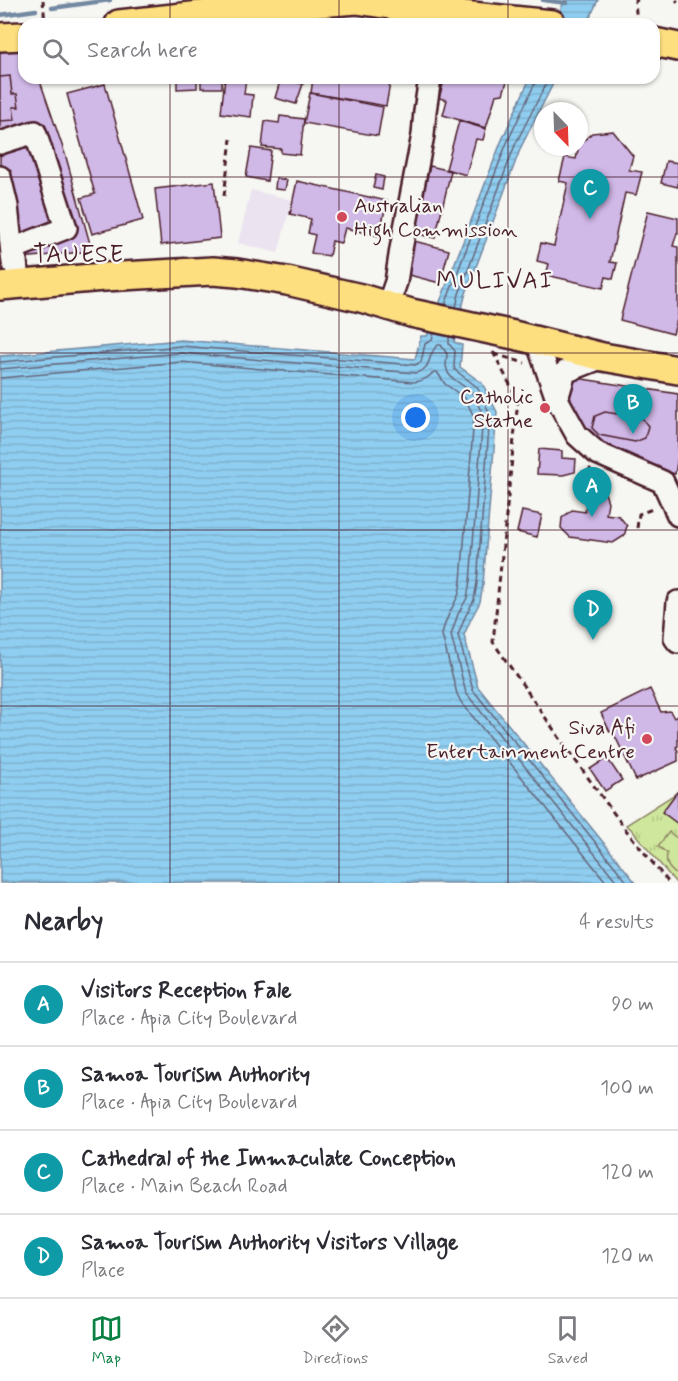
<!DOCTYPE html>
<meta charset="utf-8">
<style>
body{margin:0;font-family:Mynerve,sans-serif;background:#f2f2f3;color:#2b2b33}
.compass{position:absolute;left:534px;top:102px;width:54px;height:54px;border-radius:50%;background:#fff;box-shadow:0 2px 4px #0004;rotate:157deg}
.you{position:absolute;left:416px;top:418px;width:21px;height:21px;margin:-15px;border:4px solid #fff;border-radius:50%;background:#1a73e8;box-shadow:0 0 0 9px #1a73e833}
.badge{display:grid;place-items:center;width:39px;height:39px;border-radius:50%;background:#0b8043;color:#fff;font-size:20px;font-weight:700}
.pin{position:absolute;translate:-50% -50px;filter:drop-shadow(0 2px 3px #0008)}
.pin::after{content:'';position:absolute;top:32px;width:21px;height:18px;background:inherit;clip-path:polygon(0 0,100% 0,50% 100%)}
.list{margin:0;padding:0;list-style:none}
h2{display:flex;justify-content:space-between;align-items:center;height:78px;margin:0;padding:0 24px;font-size:26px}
h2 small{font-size:20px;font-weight:400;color:#7c7c81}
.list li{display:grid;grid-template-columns:39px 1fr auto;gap:18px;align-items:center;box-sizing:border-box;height:84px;padding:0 24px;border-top:2px solid #e1e1e2}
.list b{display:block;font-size:22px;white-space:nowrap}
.list p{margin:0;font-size:20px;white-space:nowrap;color:#7c7c81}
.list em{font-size:20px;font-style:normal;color:#7c7c81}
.icon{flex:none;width:33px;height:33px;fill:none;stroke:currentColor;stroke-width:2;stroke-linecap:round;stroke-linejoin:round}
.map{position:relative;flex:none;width:678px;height:883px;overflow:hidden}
.search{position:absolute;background:#fff;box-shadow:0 2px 4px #0004;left:18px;right:18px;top:18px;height:66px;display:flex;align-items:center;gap:15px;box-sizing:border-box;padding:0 21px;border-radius:18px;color:#7c7c81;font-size:22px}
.sheet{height:414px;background:#fff}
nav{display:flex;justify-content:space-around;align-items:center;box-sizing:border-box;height:84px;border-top:2px solid #e1e1e2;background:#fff;font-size:16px;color:#7c7c81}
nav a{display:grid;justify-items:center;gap:3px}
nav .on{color:#0b8043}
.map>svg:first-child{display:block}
.built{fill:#ebe3ef}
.park{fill:url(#park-tufts);stroke:#8c8364;stroke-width:1.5}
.garden{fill:#cfe79c;stroke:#8c8364;stroke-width:1.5}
.water{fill:url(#water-rules);stroke:#7388a1;stroke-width:1.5}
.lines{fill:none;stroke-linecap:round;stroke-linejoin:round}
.shore{stroke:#66657a;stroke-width:1.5}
.stream{stroke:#7388a1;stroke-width:4.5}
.building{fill:#d0b8e7;stroke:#4a1f2b;stroke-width:1.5}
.minor-casing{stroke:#4a1f2b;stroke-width:26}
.major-casing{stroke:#4a1f2b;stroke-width:32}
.path{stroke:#4a1f2b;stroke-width:3;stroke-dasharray:6 4.5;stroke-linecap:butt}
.minor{stroke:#f6f6f2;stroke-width:21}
.major{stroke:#fddf80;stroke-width:27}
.grid{fill:none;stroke:#4a1f2b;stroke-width:1.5;stroke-opacity:0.55}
.poi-dot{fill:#d1495b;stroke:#f6f6f2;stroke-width:2}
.labels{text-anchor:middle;stroke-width:4.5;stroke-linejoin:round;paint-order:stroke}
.poi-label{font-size:21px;fill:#4a1f2b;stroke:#f6f6f2;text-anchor:end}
.quarter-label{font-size:24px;letter-spacing:1.5px;fill:#4a1f2b;stroke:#f6f6f2}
</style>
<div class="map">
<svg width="678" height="883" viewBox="0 0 678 883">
<defs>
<pattern id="park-tufts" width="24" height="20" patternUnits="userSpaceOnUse" patternTransform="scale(1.5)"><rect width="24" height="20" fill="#cfe79c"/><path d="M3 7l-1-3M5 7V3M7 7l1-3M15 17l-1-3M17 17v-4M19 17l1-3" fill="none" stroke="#b3c687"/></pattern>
<pattern id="water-rules" width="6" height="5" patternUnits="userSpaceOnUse" patternTransform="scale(1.5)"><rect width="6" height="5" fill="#8fcef0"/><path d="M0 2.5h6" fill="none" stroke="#7db0ce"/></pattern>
</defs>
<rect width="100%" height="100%" fill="#f6f6f2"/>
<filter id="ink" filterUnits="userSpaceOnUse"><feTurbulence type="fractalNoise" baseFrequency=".0167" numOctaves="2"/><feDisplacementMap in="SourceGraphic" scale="12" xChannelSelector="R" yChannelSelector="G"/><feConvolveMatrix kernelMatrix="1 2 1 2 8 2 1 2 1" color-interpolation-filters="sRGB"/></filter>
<g filter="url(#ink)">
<polygon class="built" points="251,190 292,200 278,253 238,243"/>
<polygon class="park" points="678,792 678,883 676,883 631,829 626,825"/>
<path class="garden" d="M669,832L678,839V876C669,869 665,865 667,853L658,846Z"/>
<g class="water">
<polygon points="565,0 598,0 587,24 554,24"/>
<polygon points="530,78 556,78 521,147 465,296 454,342 462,345 460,367 482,383 497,412 483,584 480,602 471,619 464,635 478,687 636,883 0,883 0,356 181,340 415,359 421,336 427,336 501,142"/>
</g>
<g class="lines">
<g class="shore">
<polyline points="445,305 506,145 535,83 535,78"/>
<polyline points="456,307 459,294 515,145 549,78"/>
<polyline points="449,337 449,344 455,351 454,366 455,370 477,387 490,414 477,583 474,600 465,617 458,635 473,690 628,883"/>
<polyline points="0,362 181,346 415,365 421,362 425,344 432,340 434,333"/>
<path d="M0,369L181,353L415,373C434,369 426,354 438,345H441L447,354L446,366L448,373L452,378L472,392L483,415L470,582L467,598L458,614L451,635L466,693L618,883"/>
<path d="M0,378L181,362L413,382C422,382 428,378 434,372H437L445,384L465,398L474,417L461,581C460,586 460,592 458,596C452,609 444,620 442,635L457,694L461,702L607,883"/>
</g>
<g class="stream">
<polyline points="543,0 567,3"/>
<polyline points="52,8 110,0"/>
<polyline points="0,15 36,10"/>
</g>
</g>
<g class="building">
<polygon points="24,48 24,78 39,78 66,157 92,251 21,258 5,266 0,266 0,50"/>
<polygon points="10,76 12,94 17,94 19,107 13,107 15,120 0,121 0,77"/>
<polygon points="177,78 197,78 197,88 177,89"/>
<rect x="201" y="78" width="21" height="10"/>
<polygon points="225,78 246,78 244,94 253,95 251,117 221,113"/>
<polygon points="281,78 303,84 296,104 275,98"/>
<polygon points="313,78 391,78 386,106 311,93"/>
<polygon points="445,78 508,78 503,94 496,95 486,128 443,115 447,100 439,98"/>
<polygon points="105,84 143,220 92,234 81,198 95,194 67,94"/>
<polygon points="310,93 383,107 378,136 304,123"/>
<polygon points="280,116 304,119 300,155 281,153 281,149 262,147 265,121 279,123"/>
<polygon points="459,121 486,129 483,140 476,139 466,175 446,169"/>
<polygon points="613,131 633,156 629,170 642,172 636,195 625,193 610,262 617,263 613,279 606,277 603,288 546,275 549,264 537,261 541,243 554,246 568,183 559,181 565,157 576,159 579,145 592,133"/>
<polygon points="251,148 271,151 267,181 246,177"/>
<polygon points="666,161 678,163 678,187 661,183"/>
<polygon points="430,166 451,171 435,238 413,233"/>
<polygon points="376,175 384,177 382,190 373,188"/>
<polygon points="276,178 287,180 285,190 275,189"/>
<polygon points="297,181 387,201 379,236 345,228 341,243 332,241 329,256 311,253 315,235 308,233 311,219 290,214"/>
<polygon points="214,182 220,238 161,245 155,189"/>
<polygon points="648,211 678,218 678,233 677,233 673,246 678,247 678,316 673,334 620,320"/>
<polygon points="414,241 449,250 440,283 405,274"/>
<polygon points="576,378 678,394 678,456 675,474 644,465 604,448 573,420 566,399"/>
<polygon points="622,393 635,396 630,415 642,418 648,426 645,438 635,442 599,435 592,428 595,416 605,412 617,414"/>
<polygon points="539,449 562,451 562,458 576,459 575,472 563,475 537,474"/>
<polygon points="595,490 605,493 608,502 606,514 619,516 627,526 624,536 613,543 570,537 561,528 562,518 572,510 585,512 587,496"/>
<polygon points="522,511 542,515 537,537 517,532"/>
<polygon points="650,689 661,712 670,711 674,718 678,716 678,746 676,747 678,751 678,761 636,780 613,732 610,732 601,713"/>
<polygon points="607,758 622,780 605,791 590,769"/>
<polygon points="677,792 678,793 678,824 662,812"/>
</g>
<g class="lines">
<g class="minor-casing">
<g id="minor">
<polyline points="0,143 35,132 66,228 15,248 18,284"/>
<polyline points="0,177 7,206 13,263"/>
<polyline points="388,305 396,282 401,249 423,135 425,111 430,78"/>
<polyline points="537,341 557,399 577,435 597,453 663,482 678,515"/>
<polyline points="557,399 565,372 603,357"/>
<polyline points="678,602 675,638 678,642"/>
</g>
</g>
<g class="major-casing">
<g id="major">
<polyline points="119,24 292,5 357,0 443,13 552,24"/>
<polyline points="0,37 24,36"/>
<polyline points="654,42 678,47"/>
<polyline points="0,286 104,277 213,271 237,273 287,281 361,298 411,313 514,335 603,357 678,370"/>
</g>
</g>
<g class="path">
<polyline points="43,0 45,24"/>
<polyline points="676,0 678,2"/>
<polyline points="637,24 635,1 638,0"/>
<polyline points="224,196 231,139"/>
<polyline points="493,352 518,400 493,642 570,753 626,830 669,883"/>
<polyline points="494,354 525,363"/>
<polyline points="581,480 591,468"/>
<polyline points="637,528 639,514 655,508"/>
</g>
<use href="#minor" class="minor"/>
<use href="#major" class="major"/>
</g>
</g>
<path class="grid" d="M170,0V24M339,0V24M508,0V24M170,78V883M339,78V883M508,78V883M0,177H678M0,353H678M0,530H678M0,706H678"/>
<g class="poi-dot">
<circle cx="342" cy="217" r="6"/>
<circle cx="545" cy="408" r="6"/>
<circle cx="647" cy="739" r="6"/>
</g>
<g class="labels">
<g class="poi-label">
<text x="354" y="212" text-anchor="start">Australian<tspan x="354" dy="24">High Commission</tspan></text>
<text x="533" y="403">Catholic<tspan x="533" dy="24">Statue</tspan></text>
<text x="635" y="734">Siva Afi<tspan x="635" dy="24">Entertainment Centre</tspan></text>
</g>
<g class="quarter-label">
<text x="79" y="262">TAUESE</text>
<text x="495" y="288">MULIVAI</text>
</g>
</g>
</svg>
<svg class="compass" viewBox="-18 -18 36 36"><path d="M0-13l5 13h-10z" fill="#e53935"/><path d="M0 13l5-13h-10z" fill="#7c7c81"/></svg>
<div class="you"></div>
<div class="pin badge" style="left:592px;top:517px;background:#0f9aa8">A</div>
<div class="pin badge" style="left:633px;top:434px;background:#0f9aa8">B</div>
<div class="pin badge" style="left:590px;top:219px;background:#0f9aa8">C</div>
<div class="pin badge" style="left:593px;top:640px;background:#0f9aa8">D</div>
<div class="search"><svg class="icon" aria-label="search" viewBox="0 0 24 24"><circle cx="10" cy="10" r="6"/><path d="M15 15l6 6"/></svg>Search here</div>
</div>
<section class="sheet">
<h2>Nearby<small>4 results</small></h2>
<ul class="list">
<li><span class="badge" style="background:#0f9aa8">A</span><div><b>Visitors Reception Fale</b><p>Place · Apia City Boulevard</p></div><em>90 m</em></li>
<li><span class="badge" style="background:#0f9aa8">B</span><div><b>Samoa Tourism Authority</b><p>Place · Apia City Boulevard</p></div><em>100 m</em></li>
<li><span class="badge" style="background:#0f9aa8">C</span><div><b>Cathedral of the Immaculate Conception</b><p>Place · Main Beach Road</p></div><em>120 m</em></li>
<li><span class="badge" style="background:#0f9aa8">D</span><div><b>Samoa Tourism Authority Visitors Village</b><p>Place</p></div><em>120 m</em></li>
</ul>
</section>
<nav>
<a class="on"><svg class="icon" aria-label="map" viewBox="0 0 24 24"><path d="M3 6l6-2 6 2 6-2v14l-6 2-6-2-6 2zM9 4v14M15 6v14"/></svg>Map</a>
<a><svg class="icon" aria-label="directions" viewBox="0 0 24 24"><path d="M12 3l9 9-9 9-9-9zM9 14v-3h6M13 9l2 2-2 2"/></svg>Directions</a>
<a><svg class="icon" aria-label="saved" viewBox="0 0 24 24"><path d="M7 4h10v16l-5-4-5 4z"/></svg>Saved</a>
</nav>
